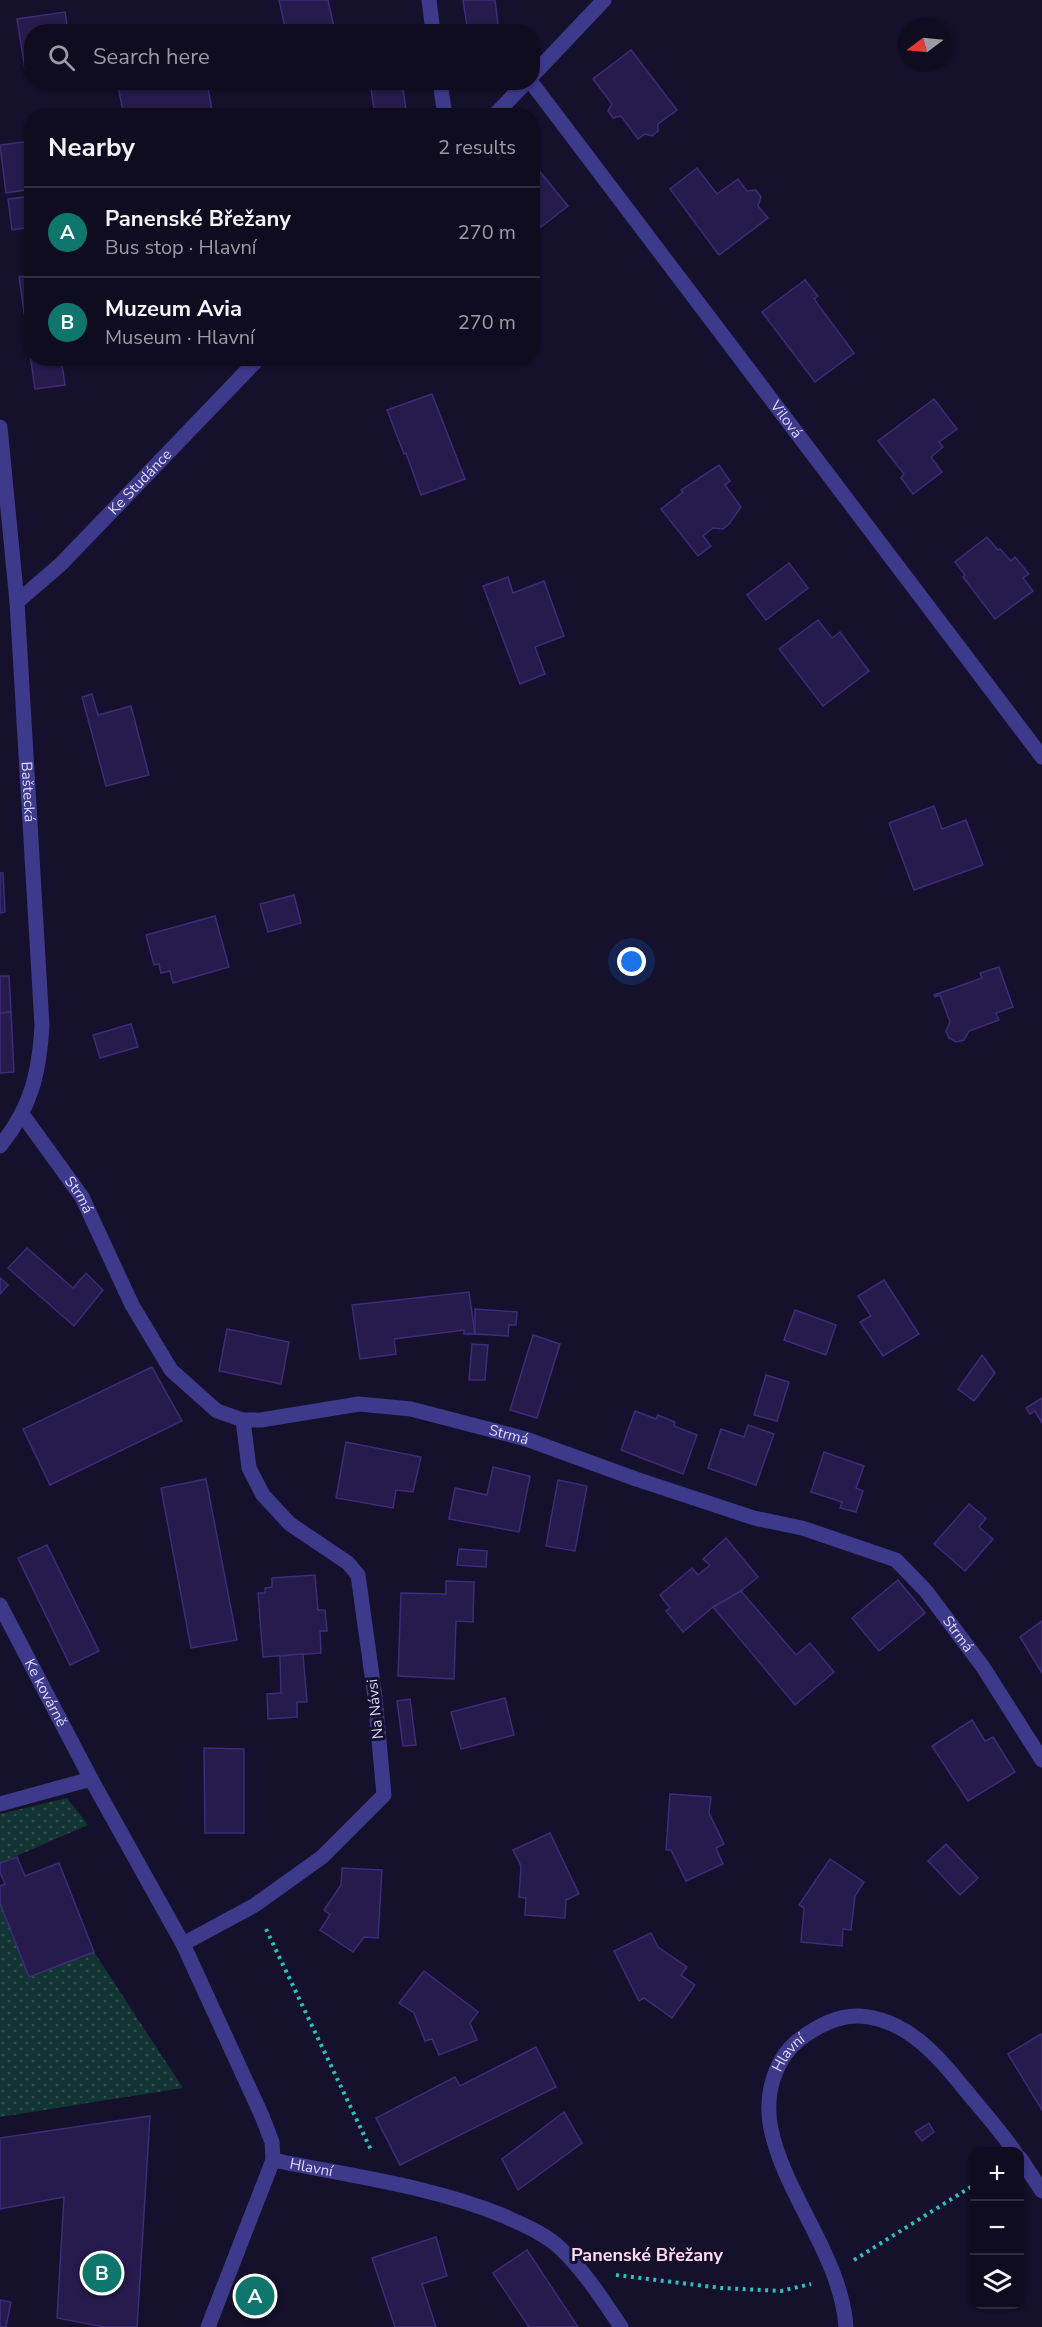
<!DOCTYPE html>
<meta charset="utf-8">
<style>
body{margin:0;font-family:"Nunito Sans",sans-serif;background:#1e1a2d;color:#f1f3f6}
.controls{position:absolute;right:18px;bottom:18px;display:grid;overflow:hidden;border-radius:12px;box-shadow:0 2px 4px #0004}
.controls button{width:54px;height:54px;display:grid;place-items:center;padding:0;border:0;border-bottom:2px solid #302c3e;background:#100c20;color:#f1f3f6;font:30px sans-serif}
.compass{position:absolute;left:898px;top:18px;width:54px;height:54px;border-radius:50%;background:#100c20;box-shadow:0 2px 4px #0004;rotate:254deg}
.you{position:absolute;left:632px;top:962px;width:21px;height:21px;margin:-15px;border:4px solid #fff;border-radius:50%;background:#1a73e8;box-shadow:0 0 0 9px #1a73e833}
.badge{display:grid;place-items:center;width:39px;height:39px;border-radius:50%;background:#0f766e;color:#fff;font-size:20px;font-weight:700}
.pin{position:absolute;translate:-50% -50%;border:3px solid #fff;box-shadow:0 2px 6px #0006}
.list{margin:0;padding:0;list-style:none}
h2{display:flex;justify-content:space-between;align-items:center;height:78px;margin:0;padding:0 24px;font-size:26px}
h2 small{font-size:20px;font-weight:400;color:#9c9ba5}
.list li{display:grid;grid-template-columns:39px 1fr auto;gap:18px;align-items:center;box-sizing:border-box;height:90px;padding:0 24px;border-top:2px solid #302c3e}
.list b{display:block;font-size:22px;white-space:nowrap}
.list p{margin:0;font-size:20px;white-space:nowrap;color:#9c9ba5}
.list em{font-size:20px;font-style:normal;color:#9c9ba5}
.icon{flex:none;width:33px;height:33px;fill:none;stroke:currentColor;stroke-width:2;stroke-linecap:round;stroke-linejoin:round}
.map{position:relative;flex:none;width:1042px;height:2327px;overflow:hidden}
.search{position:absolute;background:#100c20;box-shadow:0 2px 4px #0004;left:24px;top:24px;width:516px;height:66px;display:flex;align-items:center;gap:15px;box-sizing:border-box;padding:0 21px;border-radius:24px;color:#9c9ba5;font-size:22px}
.panel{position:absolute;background:#100c20;box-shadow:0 2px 4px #0004;left:24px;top:108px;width:516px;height:258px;border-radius:24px}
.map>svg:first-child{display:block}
.grass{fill:url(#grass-dots)}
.building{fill:#261b4c;stroke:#3c2c79;stroke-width:1.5}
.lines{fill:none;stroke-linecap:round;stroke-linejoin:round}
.path{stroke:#2bc1ba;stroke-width:4;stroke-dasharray:3 4.5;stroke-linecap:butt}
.minor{stroke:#3d398b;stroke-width:15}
.tertiary{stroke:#3d398b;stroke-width:15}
.labels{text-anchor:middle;stroke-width:6;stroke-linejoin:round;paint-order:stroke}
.street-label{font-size:15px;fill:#ded9ff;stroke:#15102b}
.quarter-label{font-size:18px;font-weight:bold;fill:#ffdbf1;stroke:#15102b}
</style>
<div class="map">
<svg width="1042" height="2327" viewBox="0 0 1042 2327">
<defs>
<pattern id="grass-dots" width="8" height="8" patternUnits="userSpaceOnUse" patternTransform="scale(1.5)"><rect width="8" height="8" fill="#123534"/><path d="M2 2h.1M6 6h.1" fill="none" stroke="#345252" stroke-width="1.8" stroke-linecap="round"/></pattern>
</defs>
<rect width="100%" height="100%" fill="#15102b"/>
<g class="grass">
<polygon points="67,1798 88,1825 0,1863 0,1814"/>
<polygon points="0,1903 94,1952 183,2088 0,2117"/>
</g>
<g class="building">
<polygon points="279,0 328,0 335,32 286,32"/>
<polygon points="463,0 495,0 499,32 468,32"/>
<polygon points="65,12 67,25 75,27 75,32 32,32 32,68 25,69 17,19"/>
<polygon points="631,50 677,110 658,124 658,131 652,136 645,134 638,139 621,116 613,118 608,111 612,104 593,79"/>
<polygon points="117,82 207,82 213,116 124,116"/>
<polygon points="370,82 402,82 406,110 375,115"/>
<polygon points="31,141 32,189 6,193 0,145"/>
<polygon points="532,162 568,206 541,227 537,221 532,225"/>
<polygon points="697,168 717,194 738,179 747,191 756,190 761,197 758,206 768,218 719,255 670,189"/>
<polygon points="32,196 32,227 12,230 8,199"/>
<polygon points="32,275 32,311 24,312 19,277"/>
<polygon points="805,280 818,296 814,299 854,353 815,382 762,312"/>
<polygon points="32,311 32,358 61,358 65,385 35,389 24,312"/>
<polygon points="432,394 465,479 421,495 406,453 404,454 387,410"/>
<polygon points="934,399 957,429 939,442 943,447 931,457 942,472 913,494 901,478 904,474 878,441"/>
<polygon points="719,465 730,481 725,485 741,507 729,524 723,529 713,528 703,536 711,546 698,556 661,509 683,492 681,490"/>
<polygon points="987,537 998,550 1000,549 1011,561 1015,557 1029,574 1023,578 1033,591 995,619 963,577 965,575 955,562"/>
<polygon points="789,563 808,588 766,620 747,595"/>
<polygon points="508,577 513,593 544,581 564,636 535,647 545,674 520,684 483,586"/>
<polygon points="818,620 832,638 840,632 869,671 823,706 779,649"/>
<polygon points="92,694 98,715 131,706 149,775 106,786 82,697"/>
<polygon points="934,806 942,829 966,820 983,865 914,890 889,823"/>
<polygon points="0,873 3,873 5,912 0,913"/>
<polygon points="294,895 301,923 268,932 260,904"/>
<polygon points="215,916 229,967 173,983 170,971 161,973 159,964 154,965 146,935"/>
<polygon points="999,967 1013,1007 996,1013 999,1020 969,1031 964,1040 956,1042 949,1038 946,1031 950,1022 940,995 935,997 934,995 982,978 980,973"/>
<polygon points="0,976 9,976 11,1012 0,1013"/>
<polygon points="11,1012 14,1072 0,1073 0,1013"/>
<polygon points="131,1024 138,1047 100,1058 93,1035"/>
<polygon points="27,1248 73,1288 86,1273 103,1290 74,1326 8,1268"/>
<polygon points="0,1278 8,1285 0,1294"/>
<polygon points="884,1280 919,1334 883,1356 860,1322 871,1316 858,1296"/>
<polygon points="469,1292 475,1334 464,1334 464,1330 394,1339 396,1354 360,1359 352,1305"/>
<polygon points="475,1309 517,1312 516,1325 509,1325 508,1336 475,1334"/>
<polygon points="795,1310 836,1325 826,1355 784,1340"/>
<polygon points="227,1329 289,1342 281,1384 219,1371"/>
<polygon points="533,1335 560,1344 537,1418 510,1410"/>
<polygon points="472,1344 488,1345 485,1380 469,1380"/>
<polygon points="982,1355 995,1373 974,1401 958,1389"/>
<polygon points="152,1367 182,1421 50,1485 23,1429"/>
<polygon points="766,1375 789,1382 777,1421 754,1415"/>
<polygon points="1042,1398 1042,1423 1035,1411 1030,1414 1026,1408"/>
<polygon points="635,1411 656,1419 658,1415 675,1422 674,1426 697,1435 683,1474 621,1450"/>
<polygon points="748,1425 774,1434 756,1485 708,1468 721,1429 744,1437"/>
<polygon points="346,1442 421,1457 413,1492 396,1490 393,1508 336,1498"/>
<polygon points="824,1452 864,1466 856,1488 863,1491 856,1512 840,1508 842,1502 811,1492"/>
<polygon points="493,1467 530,1476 519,1532 449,1519 455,1488 487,1495"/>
<polygon points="206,1479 237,1640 191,1648 161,1488"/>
<polygon points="558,1480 587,1486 575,1551 546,1546"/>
<polygon points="969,1504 986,1518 979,1527 993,1539 965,1571 934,1544"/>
<polygon points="726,1538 758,1577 741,1591 713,1607 683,1632 666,1611 670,1608 660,1595 692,1568 698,1575 710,1565 703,1559"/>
<polygon points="47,1545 99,1651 70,1665 18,1558"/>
<polygon points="459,1549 487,1551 486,1567 457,1565"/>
<polygon points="315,1575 318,1610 325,1610 327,1631 320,1631 321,1653 263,1657 258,1593 265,1593 265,1588 272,1587 272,1578"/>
<polygon points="898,1580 925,1613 879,1651 852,1618"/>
<polygon points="446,1581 474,1582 473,1622 456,1621 454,1679 398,1676 401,1593 446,1594"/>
<polygon points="741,1591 796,1655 810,1643 834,1672 795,1705 713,1607"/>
<polygon points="1042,1621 1042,1673 1020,1637"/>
<polygon points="303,1654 307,1702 297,1702 297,1717 268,1719 267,1694 281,1693 280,1656"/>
<polygon points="505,1698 514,1735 461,1749 451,1712"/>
<polygon points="410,1699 416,1745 403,1746 397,1701"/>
<polygon points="972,1720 985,1741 993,1737 1015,1772 968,1801 932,1746"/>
<polygon points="204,1748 244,1749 244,1833 205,1833"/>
<polygon points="670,1794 711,1797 709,1813 724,1844 716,1848 723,1864 686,1881 671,1850 666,1850"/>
<polygon points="550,1833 579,1894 566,1900 565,1918 525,1915 526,1898 519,1897 521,1866 513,1850"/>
<polygon points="946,1844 978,1878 960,1895 928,1861"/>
<polygon points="17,1857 25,1876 59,1863 94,1952 29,1977 0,1903 0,1886 5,1884 0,1872 0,1863"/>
<polygon points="830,1859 864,1882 855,1896 851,1930 843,1929 842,1946 801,1942 804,1908 799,1905"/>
<polygon points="342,1868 382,1870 378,1938 364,1937 353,1952 320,1930 330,1915 324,1910 341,1885"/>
<polygon points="651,1933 658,1947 687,1967 681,1975 695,1985 672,2018 644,1998 639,2001 614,1951"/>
<polygon points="424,1971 478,2012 470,2023 477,2040 439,2055 432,2039 425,2041 414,2013 399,2003"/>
<polygon points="1041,2034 1042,2036 1042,2110 1008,2054"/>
<polygon points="536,2047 556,2087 400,2165 376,2118 455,2077 460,2086"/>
<polygon points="564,2112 582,2143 518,2190 502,2159"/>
<polygon points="150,2116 137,2327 104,2327 57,2318 64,2197 0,2209 0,2138"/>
<polygon points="929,2123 934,2132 922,2141 915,2132"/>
<polygon points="436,2237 447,2276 422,2284 436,2327 395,2327 372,2258"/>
<polygon points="527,2250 578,2327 529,2327 493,2273"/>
<polygon points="0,2300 11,2302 6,2327 0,2327"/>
</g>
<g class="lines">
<g class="path">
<polyline points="266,1929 372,2152"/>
<polyline points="854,2260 974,2185"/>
<polyline points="616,2275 721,2288 781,2291 811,2284"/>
</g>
<g class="minor">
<polyline points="429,0 433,32"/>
<polyline points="532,76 604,0"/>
<polyline points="440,82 445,116"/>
<path id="s1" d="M531,82L1042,757"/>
<polyline points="494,116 526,82"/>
<path id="s2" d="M17,602L61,564L259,358"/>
<path id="s3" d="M22,1114L82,1197L132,1305L171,1370L217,1411L243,1420H261L359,1404L411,1409L526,1439L636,1479L754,1518L802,1528L896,1560L926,1591L983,1667L1042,1760"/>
<polyline points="0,1804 91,1779"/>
<polyline points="183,1944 255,1905 322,1857 384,1795 375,1697 358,1575 348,1563 290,1524 263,1495 249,1468 243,1420"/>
</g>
<g class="tertiary">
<path id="s4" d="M0,427L17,602L42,1026C39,1074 31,1108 0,1146"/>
<path id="s5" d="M0,1605L91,1779L183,1944L262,2116L272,2142L273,2160L208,2327"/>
<polyline points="1020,2158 1042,2191"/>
<path id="s6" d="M273,2160C351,2176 431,2186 504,2216C523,2225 544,2233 559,2247C583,2269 603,2300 621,2327"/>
<path id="s7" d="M846,2327C841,2256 785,2196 771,2129C764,2096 774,2059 800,2039C816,2027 838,2015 859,2016C911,2019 942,2062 972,2098C987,2116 1002,2133 1015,2152"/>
</g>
</g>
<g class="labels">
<g class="street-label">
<text dy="5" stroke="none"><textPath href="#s1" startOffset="423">Vilová</textPath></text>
<text dy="5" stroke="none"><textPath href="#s2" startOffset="172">Ke Studánce</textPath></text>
<text dy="5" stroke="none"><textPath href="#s4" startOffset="366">Baštecká</textPath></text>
<text dy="5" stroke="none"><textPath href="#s3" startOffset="99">Strmá</textPath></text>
<text dy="5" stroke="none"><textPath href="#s3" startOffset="657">Strmá</textPath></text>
<text dy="5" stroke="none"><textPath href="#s3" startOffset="1161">Strmá</textPath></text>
<text dy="5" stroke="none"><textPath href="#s5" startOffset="99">Ke kovárně</textPath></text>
<text transform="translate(375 1709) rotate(-96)" y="5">Na Návsi</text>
<text dy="5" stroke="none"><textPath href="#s7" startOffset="294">Hlavní</textPath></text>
<text dy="5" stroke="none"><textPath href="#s6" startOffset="39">Hlavní</textPath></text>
</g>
<g class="quarter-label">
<text x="647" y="2261">Panenské Břežany</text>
</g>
</g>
</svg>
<div class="controls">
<button>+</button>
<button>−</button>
<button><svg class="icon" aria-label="layers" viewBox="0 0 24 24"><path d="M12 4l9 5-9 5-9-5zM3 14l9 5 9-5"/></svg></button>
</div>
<svg class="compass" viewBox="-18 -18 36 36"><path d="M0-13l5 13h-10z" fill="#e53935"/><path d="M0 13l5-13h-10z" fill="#9c9ba5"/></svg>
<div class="you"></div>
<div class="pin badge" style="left:255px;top:2296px">A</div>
<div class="pin badge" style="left:102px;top:2273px">B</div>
<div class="search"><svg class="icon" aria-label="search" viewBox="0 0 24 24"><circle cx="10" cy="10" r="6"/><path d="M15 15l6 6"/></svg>Search here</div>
<section class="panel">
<h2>Nearby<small>2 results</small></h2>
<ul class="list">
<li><span class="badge">A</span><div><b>Panenské Břežany</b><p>Bus stop · Hlavní</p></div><em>270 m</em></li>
<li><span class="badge">B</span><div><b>Muzeum Avia</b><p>Museum · Hlavní</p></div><em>270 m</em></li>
</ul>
</section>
</div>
